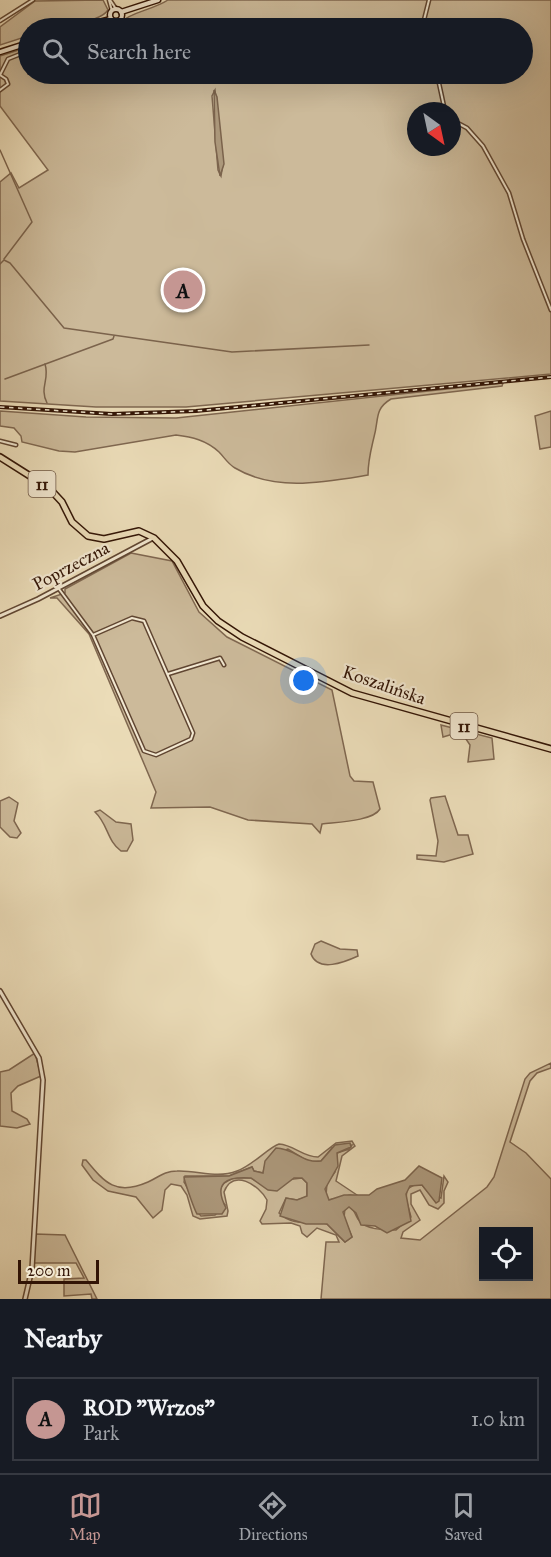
<!DOCTYPE html>
<meta charset="utf-8">
<style>
body{margin:0;font-family:"IM FELL Great Primer",serif;background:#242831;color:#f1f3f6}
.controls{position:absolute;right:18px;bottom:18px;display:grid;overflow:hidden;border-radius:0px;box-shadow:0 6px 24px #0002}
.controls button{width:54px;height:54px;display:grid;place-items:center;padding:0;border:0;border-bottom:2px solid #363941;background:#171b24;color:#f1f3f6;font:30px sans-serif}
.compass{position:absolute;left:407px;top:102px;width:54px;height:54px;border-radius:50%;background:#171b24;box-shadow:0 6px 24px #0002;rotate:147deg}
.scale{position:absolute;left:18px;bottom:15px;width:81px;box-sizing:border-box;padding-left:6px;border:3px solid #321405;border-top:0;font-size:16px;line-height:21px;white-space:nowrap;color:#321405;-webkit-text-stroke:4px #f2e8d1;paint-order:stroke}
.you{position:absolute;left:304px;top:681px;width:21px;height:21px;margin:-15px;border:4px solid #fff;border-radius:50%;background:#1a73e8;box-shadow:0 0 0 9px #1a73e833}
.badge{display:grid;place-items:center;width:39px;height:39px;border-radius:50%;background:#c59692;color:#111;font-size:20px;font-weight:700}
.pin{position:absolute;translate:-50% -50%;border:3px solid #fff;box-shadow:0 2px 6px #0006}
.list{margin:0;padding:0;list-style:none}
h2{display:flex;justify-content:space-between;align-items:center;height:78px;margin:0;padding:0 24px;font-size:26px}
h2 small{font-size:20px;font-weight:400;color:#9ea1a6}
.list li{display:grid;grid-template-columns:39px 1fr auto;gap:18px;align-items:center;box-sizing:border-box;height:84px;margin:0 12px 12px;padding:0 12px;border:2px solid #363941;border-radius:0px}
.list b{display:block;font-size:22px;white-space:nowrap}
.list p{margin:0;font-size:20px;white-space:nowrap;color:#9ea1a6}
.list em{font-size:20px;font-style:normal;color:#9ea1a6}
.icon{flex:none;width:33px;height:33px;fill:none;stroke:currentColor;stroke-width:2;stroke-linecap:round;stroke-linejoin:round}
.map{position:relative;flex:none;width:551px;height:1299px;overflow:hidden}
.search{position:absolute;background:#171b24;box-shadow:0 6px 24px #0002;left:18px;right:18px;top:18px;height:66px;display:flex;align-items:center;gap:15px;box-sizing:border-box;padding:0 21px;border-radius:33px;color:#9ea1a6;font-size:22px}
.sheet{height:174px;background:#171b24}
nav{display:flex;justify-content:space-around;align-items:center;box-sizing:border-box;height:84px;border-top:2px solid #363941;background:#171b24;font-size:16px;color:#9ea1a6}
nav a{display:grid;justify-items:center;gap:3px}
nav .on{color:#c59692}
.map>svg:first-child{display:block}
.green{fill:#ccba9a;stroke:#7f6750;stroke-width:1.5;fill-rule:evenodd}
.water{fill:#ac987b;stroke:#7b634c;stroke-width:1.5}
.lines{fill:none;stroke-linecap:round;stroke-linejoin:round}
.stream{stroke:#7b634c;stroke-width:1.5}
.minor-casing{stroke:#604632;stroke-width:5}
.tertiary-casing{stroke:#604632;stroke-width:6}
.secondary-casing{stroke:#321405;stroke-width:7}
.trunk-casing{stroke:#321405;stroke-width:8}
.minor{stroke:#f2e8d1;stroke-width:2}
.tertiary{stroke:#f2e8d1;stroke-width:3}
.secondary{stroke:#f2e8d1;stroke-width:4}
.trunk{stroke:#ebdcb8;stroke-width:5}
.rail-casing{stroke:#321405;stroke-width:4}
.rail{stroke:#f2e8d1;stroke-width:1.5;stroke-dasharray:4.5;stroke-linecap:butt}
.labels{text-anchor:middle;stroke-width:4.5;stroke-linejoin:round;paint-order:stroke}
.shield{fill:#f2e8d1;stroke:#6c5442;stroke-width:1.5}
.shield-label{font-size:16px;font-weight:bold;fill:#321405}
.street-label{font-size:18px;fill:#321405;stroke:#f2e8d1}
</style>
<div class="map">
<svg width="551" height="1299" viewBox="0 0 551 1299">
<rect width="100%" height="100%" fill="#ebdcb8"/>
<filter id="stains"><feTurbulence type="fractalNoise" baseFrequency=".00333" numOctaves="4"/><feColorMatrix values="0 0 0 0 .2 0 0 0 0 .09 0 0 0 0 .02 0 0 0 .5 -.17"/></filter>
<radialGradient id="worn" r=".72"><stop offset=".6" stop-color="#630" stop-opacity="0"/><stop offset="1" stop-color="#630" stop-opacity=".3"/></radialGradient>
<g class="green">
<path d="M103,0L108,10C98,25 46,28 28,28V36L0,45V27L35,1Z"/>
<path d="M168,0H551V374L186,407H96L0,401V182L11,173L19,188L48,170L0,106V56L28,47V74H522V28H84L109,20L119,23C133,11 153,10 168,0ZM215,90L223,164L221,176L218,170L212,96ZM416,111H452V147H416Z"/>
<path d="M503,383L502,386L391,399C374,409 379,420 374,437C371,450 368,460 368,475C325,482 275,492 235,468C228,464 224,457 219,452C206,440 192,437 176,435L75,452L59,451L22,442L21,436L14,428L0,426V411L86,417L176,418Z"/>
<polygon points="551,411 551,447 540,449 535,416"/>
<path d="M131,553L172,561L199,612L227,637L332,690L350,776L354,781L373,782L380,809C373,821 338,822 322,824L320,833L312,824L248,820L210,807L151,808L156,792L89,634L57,598H50L65,593V589Z"/>
<polygon points="441,725 492,738 494,759 468,762 470,745 464,736 453,734 443,737"/>
<polygon points="445,796 458,835 468,835 473,854 444,862 417,859 417,855 436,856 438,841 430,800 431,798"/>
<polygon points="9,797 18,803 14,821 21,833 17,838 10,837 0,827 0,801"/>
<path d="M100,810L116,822L131,824L133,840L127,851H121C107,841 108,824 95,812Z"/>
<path d="M321,941L340,949L357,950L358,956C345,962 318,973 311,954L315,944Z"/>
<polygon points="35,1053 41,1076 18,1086 11,1093 12,1111 27,1119 30,1124 17,1128 0,1126 0,1072 9,1070"/>
<path d="M551,1063V1068L537,1073L530,1081L510,1142L526,1153L551,1179V1299H321L326,1242H339L336,1235L317,1228L307,1237L302,1233L300,1226L291,1223L262,1224L260,1221L266,1209L267,1200C259,1185 233,1168 224,1192L228,1211L227,1216L200,1219L193,1216L187,1195L181,1186L171,1184L165,1190L162,1210L153,1218L136,1197L108,1191L93,1180L82,1165L83,1160H86C105,1183 116,1196 148,1182C159,1177 164,1171 177,1171C198,1170 216,1179 237,1171C252,1166 269,1147 279,1144C294,1145 303,1157 318,1157L336,1143L352,1141L355,1146L342,1156L336,1181L360,1197L350,1195L329,1200L326,1196L327,1183L335,1172L337,1153L349,1149L352,1145L332,1148L321,1161L309,1162L288,1149C273,1155 266,1156 263,1173L254,1171L252,1167L229,1176H185L184,1182C192,1193 191,1207 201,1216L215,1215L225,1205L220,1199L219,1190L224,1183L233,1178H251L260,1183L302,1178L307,1183V1197L297,1200L286,1198L279,1213C296,1229 309,1218 327,1224L345,1242L352,1237L344,1218L345,1208L349,1206C355,1210 354,1213 358,1219C365,1230 384,1230 396,1230L411,1217L406,1199L407,1189L414,1185H422L431,1195L441,1198L444,1176L448,1182L444,1191V1203L438,1209L429,1205L420,1190L411,1194V1204L420,1220L403,1232L401,1238L420,1240L487,1187L494,1177L525,1079L530,1073ZM484,1232H528V1276H484Z"/>
<polygon points="35,1234 65,1235 97,1299 92,1299 91,1294 64,1296 64,1279 84,1278 76,1263 34,1263"/>
</g>
<g class="water">
<polygon points="214,90 217,97 224,164 220,176 215,142"/>
<path d="M350,1143L351,1147L337,1153L338,1166L325,1189L329,1200L344,1195H369L377,1189L405,1180L419,1166L442,1178L439,1201L436,1203L422,1185L410,1186L406,1194L411,1221L387,1233L375,1226L361,1225L356,1213L349,1207L343,1212L352,1237L345,1242L327,1224H306L280,1216L286,1198L297,1200L307,1196V1183L302,1178H294L277,1191L268,1190L251,1178C226,1176 213,1183 226,1208L222,1214H197C194,1209 184,1180 184,1177L229,1176L252,1167L254,1171L263,1173L265,1161L276,1148C294,1148 303,1164 321,1161L335,1145Z"/>
</g>
<g class="lines">
<g class="stream">
<polyline points="0,150 32,222 4,259"/>
<polyline points="0,264 4,260 10,263 64,328 232,352 369,345"/>
<path d="M45,364C50,380 39,387 47,403"/>
<polyline points="5,379 113,339 114,336"/>
</g>
<g class="minor-casing">
<g id="minor">
<polyline points="109,0 112,11"/>
<polyline points="110,0 116,9"/>
<polyline points="0,21 33,0"/>
<polyline points="422,28 429,0"/>
<polyline points="437,74 445,111"/>
<polyline points="0,75 8,59 28,51"/>
<polyline points="0,90 8,84 6,79 0,75"/>
<polyline points="452,120 467,128 483,146 509,193 523,239 551,310"/>
<polyline points="0,441 16,445"/>
<polyline points="59,589 93,635 144,751 156,755 191,739 193,733 144,621 132,618 93,635"/>
<polyline points="168,674 220,658 224,665"/>
</g>
</g>
<g class="tertiary-casing">
<g id="tertiary">
<polyline points="0,616 38,599 153,538"/>
<polyline points="0,991 39,1058 43,1080 32,1269 25,1299"/>
</g>
</g>
<g class="secondary-casing">
<g id="secondary">
<circle cx="116" cy="15" r="6"/>
<polyline points="121,12 158,0"/>
<polyline points="76,28 111,19"/>
<polyline points="0,52 28,43"/>
</g>
</g>
<g class="trunk-casing">
<polyline id="trunk" points="0,457 49,488 62,502 72,522 88,536 104,539 139,531 154,538 177,561 203,606 218,621 242,637 352,693 551,749"/>
</g>
<use href="#minor" class="minor"/>
<use href="#tertiary" class="tertiary"/>
<use href="#secondary" class="secondary"/>
<use href="#trunk" class="trunk"/>
<g class="rail-casing">
<polyline id="rail" points="0,407 112,414 196,411 551,377"/>
</g>
<use href="#rail" class="rail"/>
</g>
<g class="labels">
<g class="shield">
<rect x="28.5" y="471" width="27" height="26" rx="4.5"/>
<rect x="450.5" y="713" width="27" height="26" rx="4.5"/>
</g>
<g class="shield-label">
<text x="42" y="490">11</text>
<text x="464" y="732">11</text>
</g>
<g class="street-label">
<text transform="translate(71 566) rotate(-28)" y="6">Poprzeczna</text>
<text transform="translate(384 685) rotate(19)" y="6">Koszalińska</text>
</g>
</g>
<rect width="100%" height="100%" filter="url(#stains)"/>
<rect width="100%" height="100%" fill="url(#worn)"/>
</svg>
<div class="controls">
<button><svg class="icon" aria-label="locate" viewBox="0 0 24 24"><circle cx="12" cy="12" r="6"/><path d="M12 2v4M12 18v4M2 12h4M18 12h4"/></svg></button>
</div>
<svg class="compass" viewBox="-18 -18 36 36"><path d="M0-13l5 13h-10z" fill="#e53935"/><path d="M0 13l5-13h-10z" fill="#9ea1a6"/></svg>
<div class="scale">200 m</div>
<div class="you"></div>
<div class="pin badge" style="left:183px;top:290px">A</div>
<div class="search"><svg class="icon" aria-label="search" viewBox="0 0 24 24"><circle cx="10" cy="10" r="6"/><path d="M15 15l6 6"/></svg>Search here</div>
</div>
<section class="sheet">
<h2>Nearby<small></small></h2>
<ul class="list">
<li><span class="badge">A</span><div><b>ROD &quot;Wrzos&quot;</b><p>Park</p></div><em>1.0 km</em></li>
</ul>
</section>
<nav>
<a class="on"><svg class="icon" aria-label="map" viewBox="0 0 24 24"><path d="M3 6l6-2 6 2 6-2v14l-6 2-6-2-6 2zM9 4v14M15 6v14"/></svg>Map</a>
<a><svg class="icon" aria-label="directions" viewBox="0 0 24 24"><path d="M12 3l9 9-9 9-9-9zM9 14v-3h6M13 9l2 2-2 2"/></svg>Directions</a>
<a><svg class="icon" aria-label="saved" viewBox="0 0 24 24"><path d="M7 4h10v16l-5-4-5 4z"/></svg>Saved</a>
</nav>
